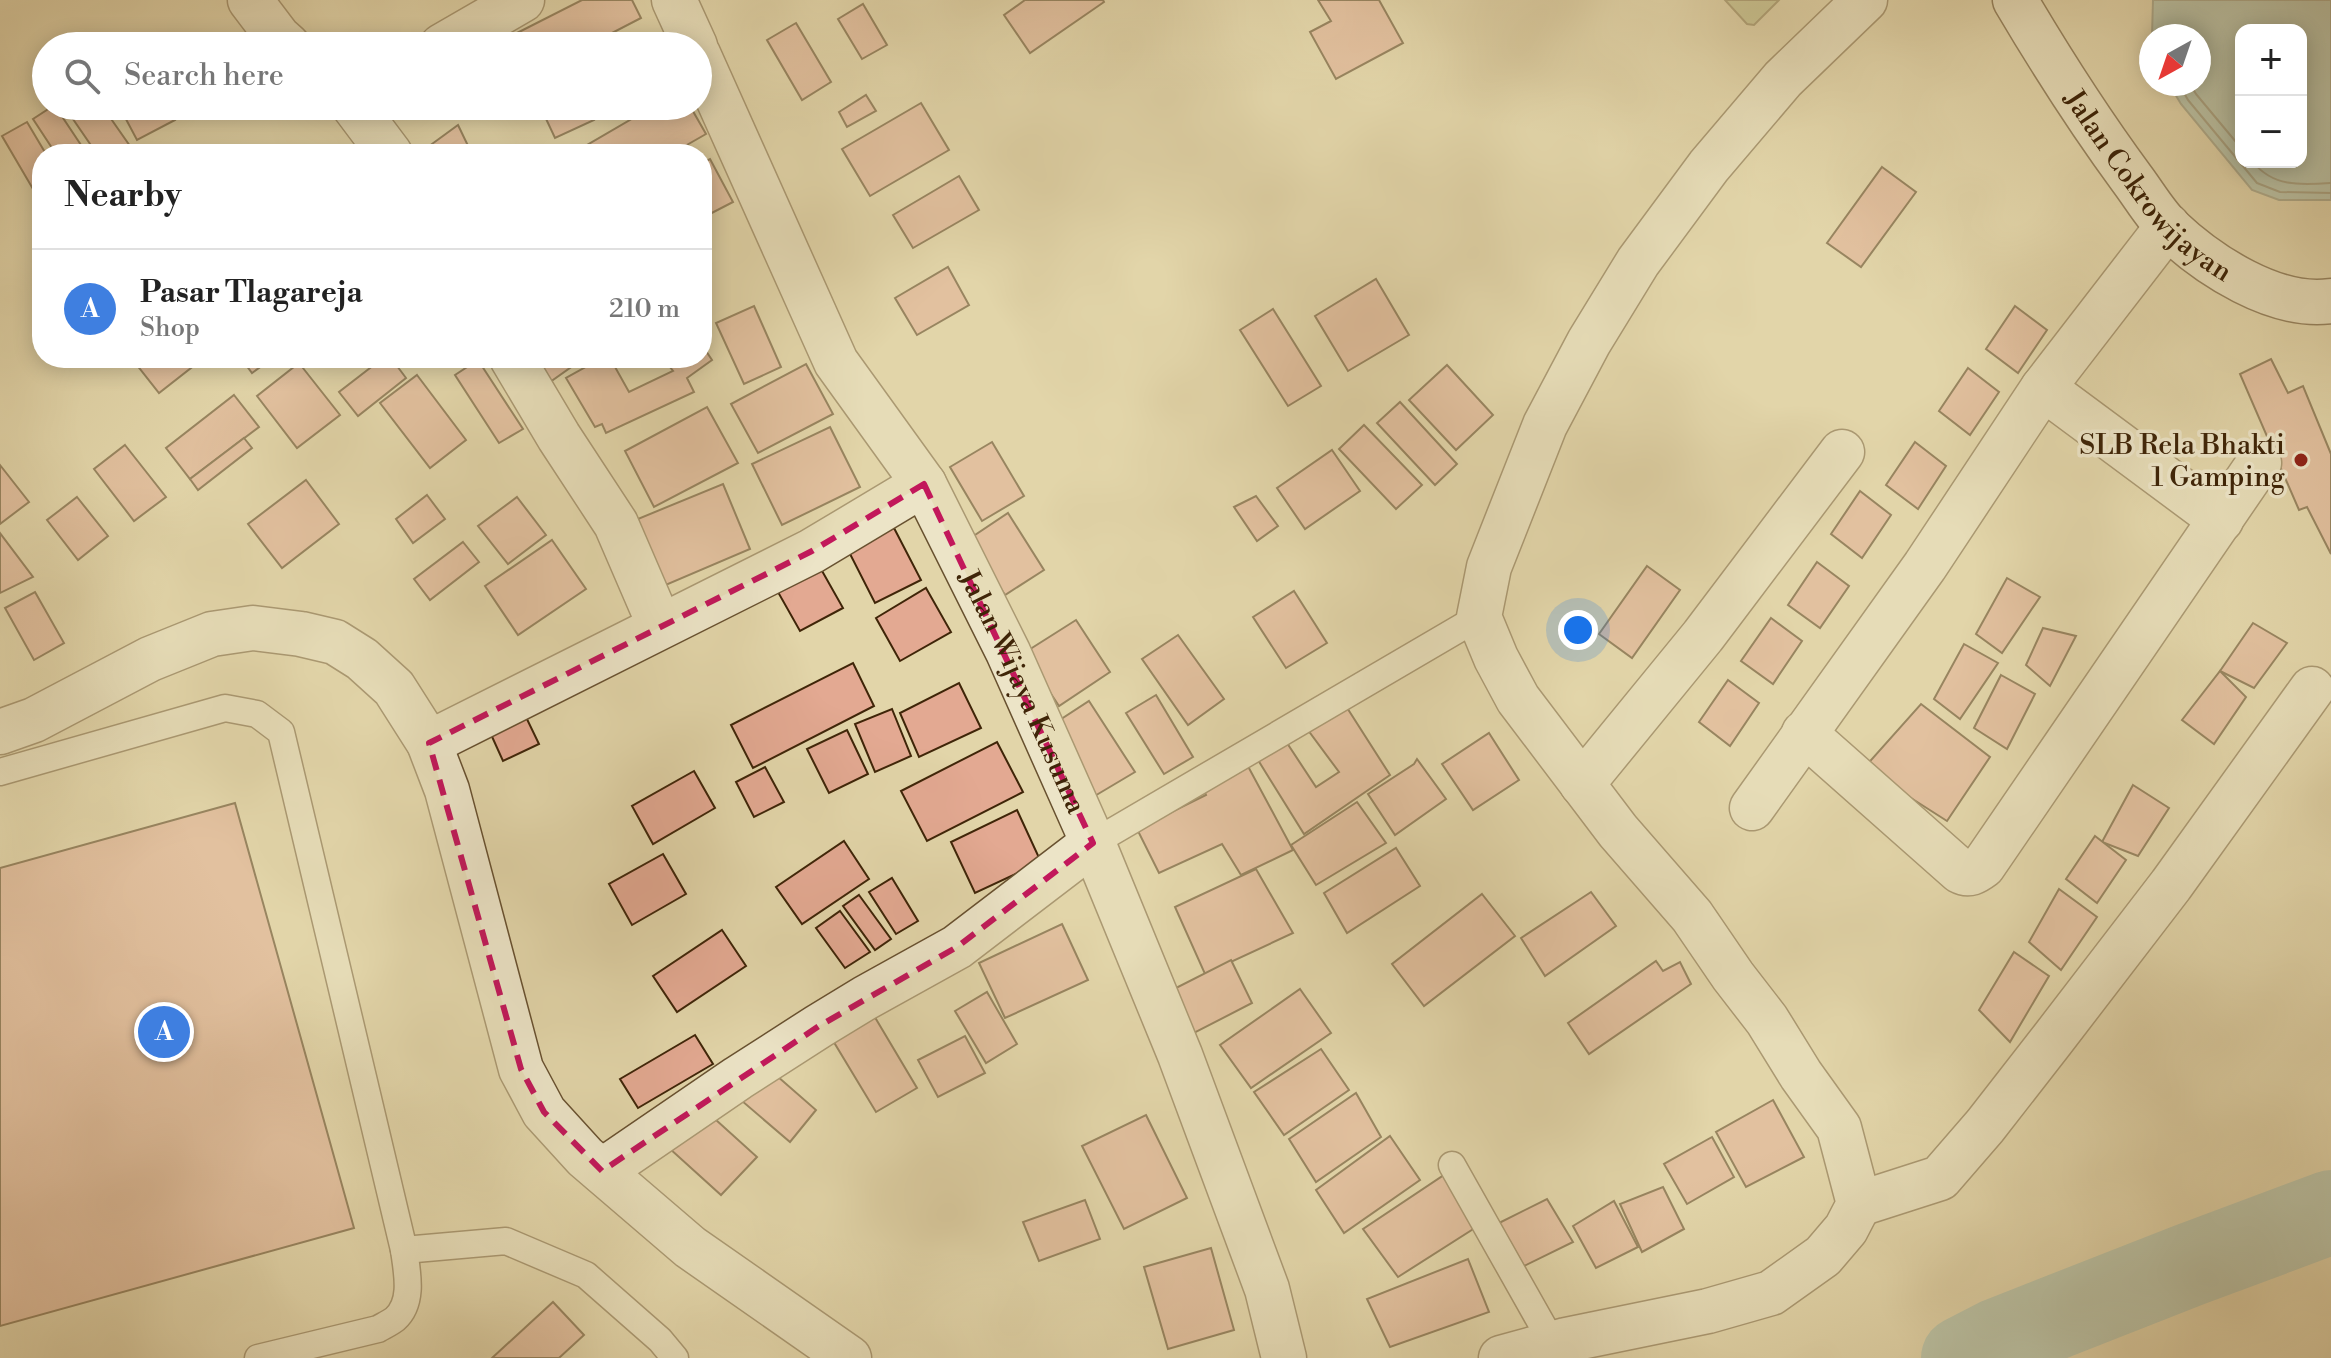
<!DOCTYPE html>
<meta charset="utf-8">
<style>
body{margin:0;font-family:"Libre Bodoni",serif;background:#f2f2f2;color:#222}
.controls{position:absolute;right:24px;top:24px;display:grid;overflow:hidden;border-radius:16px;box-shadow:0 4px 20px #0003}
.controls button{width:72px;height:72px;display:grid;place-items:center;padding:0;border:0;border-bottom:2px solid #e0e0e0;background:#fff;color:#222;font:40px sans-serif}
.compass{position:absolute;left:2139px;top:24px;width:72px;height:72px;border-radius:50%;background:#fff;box-shadow:0 4px 20px #0003;rotate:220deg}
.you{position:absolute;left:1578px;top:630px;width:28px;height:28px;margin:-20px;border:6px solid #fff;border-radius:50%;background:#1a73e8;box-shadow:0 0 0 12px #1a73e833}
.badge{display:grid;place-items:center;width:52px;height:52px;border-radius:50%;background:#7c3aed;color:#fff;font-size:26px;font-weight:700}
.pin{position:absolute;translate:-50% -50%;border:4px solid #fff;box-shadow:0 2px 8px #0006}
.list{margin:0;padding:0;list-style:none}
h2{display:flex;justify-content:space-between;align-items:center;height:104px;margin:0;padding:0 32px;font-size:34px}
h2 small{font-size:26px;font-weight:400;color:#767676}
.list li{display:grid;grid-template-columns:52px 1fr auto;gap:24px;align-items:center;box-sizing:border-box;height:120px;padding:0 32px;border-top:2px solid #e0e0e0}
.list b{display:block;font-size:30px;white-space:nowrap}
.list p{margin:0;font-size:26px;white-space:nowrap;color:#767676}
.list em{font-size:26px;font-style:normal;color:#767676}
.icon{flex:none;width:44px;height:44px;fill:none;stroke:currentColor;stroke-width:2;stroke-linecap:round;stroke-linejoin:round}
.map{position:relative;flex:none;width:2331px;height:1358px;overflow:hidden}
.search{position:absolute;background:#fff;box-shadow:0 4px 20px #0003;left:32px;top:32px;width:680px;height:88px;display:flex;align-items:center;gap:20px;box-sizing:border-box;padding:0 28px;border-radius:44px;color:#767676;font-size:30px}
.panel{position:absolute;background:#fff;box-shadow:0 4px 20px #0003;left:32px;top:144px;width:680px;height:224px;border-radius:32px}
.map>svg:first-child{display:block}
.green{fill:#b9bc84;stroke:#7c7046;stroke-width:2}
.water{fill:#95b8ad;stroke:#737d6b;stroke-width:2;fill-rule:evenodd}
.lines{fill:none;stroke-linecap:round;stroke-linejoin:round}
.shore{stroke:#6a6e5a;stroke-width:2}
.river{stroke:#95b8ad;stroke-width:84}
.building{fill:#e3a992;stroke:#3f2508;stroke-width:2}
.lane-casing{stroke:#685130;stroke-width:29}
.street-casing{stroke:#685130;stroke-width:47}
.secondary-casing{stroke:#3f2508;stroke-width:47}
.lane{stroke:#ece4c7;stroke-width:26}
.street{stroke:#ece4c7;stroke-width:44}
.secondary{stroke:#ece4c7;stroke-width:44}
.marked{fill:none;stroke:#c2185b;stroke-width:6;stroke-dasharray:16 10;stroke-linejoin:round}
.poi-dot{fill:#8f2418;stroke:#ece4c7;stroke-width:3}
.labels{text-anchor:middle;stroke-width:7;stroke-linejoin:round;paint-order:stroke}
.street-label{font-size:28px;fill:#3f2508;stroke:#ece4c7}
.poi-label{font-size:28px;fill:#3f2508;stroke:#ece4c7;text-anchor:end}
</style>
<div class="map">
<svg width="2331" height="1358" viewBox="0 0 2331 1358">
<rect width="100%" height="100%" fill="#e2d5a9"/>
<filter id="stains"><feTurbulence type="fractalNoise" baseFrequency=".0025" numOctaves="4"/><feColorMatrix values="0 0 0 0 .2 0 0 0 0 .09 0 0 0 0 .02 0 0 0 .5 -.17"/></filter>
<radialGradient id="worn" r=".72"><stop offset=".6" stop-color="#630" stop-opacity="0"/><stop offset="1" stop-color="#630" stop-opacity=".3"/></radialGradient>
<polygon class="green" points="1725,0 1779,0 1754,25 1747,24"/>
<path class="water" d="M2153,0H2331V200H2279L2252,190L2181,104L2169,84H2199V36H2152ZM2241,30H2301V162H2241Z"/>
<g class="lines">
<g class="shore">
<polyline points="2179,84 2188,100 2257,183 2280,192 2331,193"/>
<polyline points="2190,84 2196,94 2241,148"/>
<path d="M2253,162C2273,187 2300,185 2331,183"/>
</g>
<polyline class="river" points="1963,1358 1998,1340 2189,1265 2331,1212"/>
</g>
<g class="building">
<polygon points="582,0 632,0 641,18 587,46 521,46 515,34"/>
<polygon points="1025,0 1103,0 1104,2 1030,53 1004,15"/>
<polygon points="1318,0 1379,0 1403,43 1336,79 1310,32 1331,21"/>
<polygon points="863,4 887,45 862,59 838,19"/>
<polygon points="796,23 831,82 802,100 767,40"/>
<polygon points="866,95 876,111 847,127 839,112"/>
<polygon points="921,103 949,150 870,196 842,149"/>
<polygon points="53,106 55,106 87,154 56,154 33,119"/>
<polygon points="64,106 102,106 130,146 119,154 97,154"/>
<polygon points="119,106 168,106 175,120 137,140"/>
<polygon points="540,106 588,106 594,120 555,138"/>
<polygon points="654,106 690,106 706,134 671,154 585,154 582,148"/>
<polygon points="27,122 46,154 42,154 42,199 40,201 2,136"/>
<polygon points="458,125 472,154 422,154 421,152"/>
<polygon points="710,159 733,202 702,218 702,163"/>
<polygon points="1882,167 1916,192 1861,267 1827,243"/>
<polygon points="959,176 979,210 913,248 893,215"/>
<polygon points="948,267 969,305 917,335 895,298"/>
<polygon points="1376,279 1409,335 1348,371 1315,316"/>
<polygon points="754,306 781,367 744,384 716,323"/>
<polygon points="2015,306 2047,330 2018,373 1986,349"/>
<polygon points="1273,309 1321,386 1288,406 1240,330"/>
<polygon points="702,345 712,360 687,378 694,392 606,433 602,424 595,427 566,378 602,358 610,358 629,392 673,371 663,358 702,358"/>
<polygon points="135,358 191,358 196,364 159,393 133,360"/>
<polygon points="241,358 273,358 252,373"/>
<polygon points="383,358 391,358 406,378 358,416 339,392"/>
<polygon points="535,358 584,358 550,382"/>
<polygon points="2271,359 2288,393 2303,386 2331,454 2331,554 2307,507 2299,510 2240,374"/>
<polygon points="478,360 523,429 499,443 455,375"/>
<polygon points="299,363 340,415 297,448 257,396"/>
<polygon points="806,364 833,414 758,453 731,404"/>
<polygon points="1447,365 1493,415 1456,450 1409,400"/>
<polygon points="1968,368 1999,392 1970,435 1939,411"/>
<polygon points="417,375 466,440 430,468 380,403"/>
<polygon points="234,395 259,427 190,479 166,448"/>
<polygon points="1400,402 1457,464 1435,485 1377,423"/>
<polygon points="707,407 738,463 654,507 625,451"/>
<polygon points="1364,425 1422,485 1396,509 1339,449"/>
<polygon points="830,427 860,487 782,525 752,464"/>
<polygon points="244,438 252,448 198,490 190,479"/>
<polygon points="992,442 1024,496 982,521 950,467"/>
<polygon points="1915,442 1946,466 1918,509 1886,485"/>
<polygon points="125,445 166,497 134,521 94,469"/>
<polygon points="1332,450 1360,491 1305,529 1277,488"/>
<polygon points="0,465 29,502 0,524"/>
<polygon points="306,480 339,524 282,568 248,524"/>
<polygon points="723,484 750,549 661,587 633,521"/>
<polygon points="1860,491 1891,515 1862,558 1831,534"/>
<polygon points="427,495 445,519 413,543 396,519"/>
<polygon points="1256,496 1278,526 1257,541 1234,507"/>
<polygon points="77,497 108,536 78,560 47,520"/>
<polygon points="517,497 546,535 508,564 478,526"/>
<polygon points="1008,513 1044,570 1005,595 969,539"/>
<polygon points="894,528 921,580 875,603 848,550"/>
<polygon points="0,533 33,577 0,593"/>
<polygon points="552,540 586,589 518,635 485,586"/>
<polygon points="463,542 479,562 430,600 414,579"/>
<polygon points="817,562 843,608 800,631 774,585"/>
<polygon points="1817,562 1849,586 1820,628 1788,605"/>
<polygon points="1647,566 1680,590 1632,658 1599,634"/>
<polygon points="2007,578 2040,597 2002,653 1976,634"/>
<polygon points="926,588 951,632 900,661 876,618"/>
<polygon points="1294,591 1327,643 1286,668 1253,617"/>
<polygon points="35,592 64,643 34,660 5,608"/>
<polygon points="1771,618 1802,641 1773,684 1741,661"/>
<polygon points="1076,620 1110,672 1059,706 1024,653"/>
<polygon points="2253,623 2287,643 2254,688 2220,671"/>
<polygon points="2043,628 2076,636 2050,686 2026,665"/>
<polygon points="1178,635 1224,699 1188,725 1142,659"/>
<polygon points="1964,644 1998,663 1960,719 1934,699"/>
<polygon points="853,663 874,706 753,768 731,725"/>
<polygon points="2220,671 2246,697 2214,744 2182,720"/>
<polygon points="2001,675 2035,694 2007,749 1974,728"/>
<polygon points="1728,680 1759,703 1730,746 1699,722"/>
<polygon points="959,683 981,728 919,757 900,713"/>
<polygon points="1156,695 1193,757 1164,774 1126,713"/>
<polygon points="1089,701 1135,772 1093,797 1049,727"/>
<polygon points="1344,703 1390,775 1304,834 1258,760 1285,740 1316,787 1339,772 1305,726"/>
<polygon points="1921,704 1990,757 1947,821 1864,768"/>
<polygon points="892,709 911,756 875,772 855,724"/>
<polygon points="525,715 539,744 503,761 489,730"/>
<polygon points="847,730 868,774 829,793 807,749"/>
<polygon points="1489,733 1519,780 1473,810 1442,764"/>
<polygon points="997,742 1023,792 927,841 901,791"/>
<polygon points="1243,757 1293,850 1241,875 1222,844 1159,873 1137,829 1206,795 1201,783"/>
<polygon points="1417,759 1446,799 1395,835 1368,794 1414,764"/>
<polygon points="765,767 784,802 754,817 736,782"/>
<polygon points="694,771 715,808 653,844 632,806"/>
<polygon points="2133,785 2169,808 2138,856 2102,842"/>
<polygon points="1357,802 1386,843 1316,885 1291,845"/>
<polygon points="235,803 354,1228 0,1326 0,868"/>
<polygon points="1017,810 1041,862 975,893 951,842"/>
<polygon points="2095,836 2126,860 2097,903 2066,879"/>
<polygon points="844,841 869,879 802,924 776,887"/>
<polygon points="1396,848 1420,886 1347,933 1324,893"/>
<polygon points="663,854 686,894 632,925 609,884"/>
<polygon points="1256,869 1293,933 1205,974 1175,907"/>
<polygon points="892,878 918,921 896,934 869,892"/>
<polygon points="2059,889 2097,917 2061,970 2029,942"/>
<polygon points="1591,892 1616,926 1545,976 1521,938"/>
<polygon points="1482,894 1515,936 1424,1006 1392,964"/>
<polygon points="859,895 891,939 875,950 843,906"/>
<polygon points="840,911 870,952 845,968 816,928"/>
<polygon points="1062,924 1088,980 1005,1018 979,963"/>
<polygon points="722,930 746,966 677,1012 653,976"/>
<polygon points="2014,952 2049,976 2010,1042 1979,1010"/>
<polygon points="1231,960 1252,1003 1190,1035 1170,991"/>
<polygon points="1656,961 1663,971 1680,962 1691,984 1589,1054 1568,1023"/>
<polygon points="1300,989 1331,1033 1251,1088 1220,1045"/>
<polygon points="987,992 1017,1044 986,1063 955,1011"/>
<polygon points="873,1014 917,1088 876,1112 832,1039"/>
<polygon points="695,1035 713,1064 638,1108 620,1079"/>
<polygon points="965,1036 985,1073 938,1097 918,1060"/>
<polygon points="1321,1049 1349,1090 1284,1135 1254,1092"/>
<polygon points="769,1069 816,1110 790,1142 742,1101"/>
<polygon points="1356,1093 1381,1137 1316,1182 1289,1139"/>
<polygon points="1773,1100 1804,1157 1746,1187 1716,1132"/>
<polygon points="705,1110 757,1157 721,1195 669,1148"/>
<polygon points="1146,1115 1187,1198 1124,1229 1082,1146"/>
<polygon points="1390,1136 1420,1180 1344,1233 1316,1190"/>
<polygon points="1712,1137 1734,1177 1687,1204 1664,1164"/>
<polygon points="1444,1175 1478,1226 1398,1277 1363,1229"/>
<polygon points="1663,1187 1684,1229 1642,1252 1620,1204"/>
<polygon points="1547,1199 1573,1242 1524,1266 1499,1223"/>
<polygon points="1085,1200 1100,1239 1039,1261 1023,1222"/>
<polygon points="1614,1201 1638,1247 1596,1268 1573,1226"/>
<polygon points="1211,1248 1234,1330 1168,1349 1144,1267"/>
<polygon points="1468,1259 1489,1312 1390,1347 1367,1299"/>
<polygon points="553,1302 584,1335 559,1358 492,1358"/>
</g>
<g class="lines">
<g class="lane-casing">
<g id="lane">
<path d="M0,772L225,708L257,714L281,732L404,1250C407,1272 414,1302 395,1319C390,1323 383,1326 378,1329L258,1358"/>
<polyline points="1093,843 1479,617"/>
<polyline points="1452,1165 1553,1344"/>
<polyline points="404,1250 506,1241 586,1275 660,1340 675,1358"/>
</g>
</g>
<g class="street-casing">
<g id="street">
<polyline points="250,0 278,37 288,46"/>
<polyline points="674,0 695,46"/>
<polyline points="442,46 522,0"/>
<path id="s1" d="M698,54L836,362L924,484L1008,652L1093,843L1180,1055L1267,1289L1284,1358"/>
<polyline points="354,106 390,154"/>
<polyline points="512,358 559,437 616,524 660,626"/>
<polyline points="2043,388 2221,520"/>
<polyline points="0,732 34,720 150,659 212,634 253,628 301,634 335,642 362,659 394,688 429,743 447,790 521,1069 544,1112 585,1157 690,1247 849,1358"/>
<path d="M1804,733L1960,871C1969,876 1975,872 1983,866L2259,463"/>
<polyline points="429,743 812,551 924,484"/>
<polyline points="1582,784 1703,636 1842,452"/>
<polyline points="1752,808 1925,566 2043,388 2168,226"/>
<polyline points="602,1171 738,1078 819,1026 865,998 957,947 1093,843"/>
<polyline points="1859,1204 1940,1178 1985,1126 2052,1040 2171,885 2312,689"/>
<polyline points="1501,1358 1566,1340 1708,1311 1771,1293 1823,1256 1846,1229 1859,1204 1839,1128 1801,1075 1767,1020 1733,976 1692,916 1618,831 1518,699 1496,658 1479,617 1489,567 1545,425 1589,342 1638,262 1709,166 1783,79 1865,0"/>
</g>
</g>
<g class="secondary-casing">
<g id="secondary">
<path id="s2" d="M2015,0C2051,61 2090,122 2132,179C2144,195 2155,214 2169,228C2208,265 2275,309 2331,301"/>
</g>
</g>
<use href="#lane" class="lane"/>
<use href="#street" class="street"/>
<use href="#secondary" class="secondary"/>
</g>
<path d="M0 0H2331V1358H0ZM924,484L1093,843L957,947L819,1026L602,1171L544,1112L521,1069L429,743L812,551Z" fill="#e2d5a9" fill-opacity=".55" fill-rule="evenodd"/>
<path class="marked" d="M924,484L1093,843L957,947L819,1026L602,1171L544,1112L521,1069L429,743L812,551Z"/>
<circle class="poi-dot" cx="2301" cy="460" r="8"/>
<g class="labels">
<g class="street-label">
<text dy="10" stroke="none"><textPath href="#s2" startOffset="230">Jalan Cokrowijayan</textPath></text>
<text dy="10" stroke="none"><textPath href="#s1" startOffset="718">Jalan Wijaya Kusuma</textPath></text>
</g>
<g class="poi-label">
<text x="2285" y="454">SLB Rela Bhakti<tspan x="2285" dy="32">1 Gamping</tspan></text>
</g>
</g>
<rect width="100%" height="100%" filter="url(#stains)"/>
<rect width="100%" height="100%" fill="url(#worn)"/>
</svg>
<div class="controls">
<button>+</button>
<button>−</button>
</div>
<svg class="compass" viewBox="-18 -18 36 36"><path d="M0-13l5 13h-10z" fill="#e53935"/><path d="M0 13l5-13h-10z" fill="#767676"/></svg>
<div class="you"></div>
<div class="pin badge" style="left:164px;top:1032px;background:#3f7fe0">A</div>
<div class="search"><svg class="icon" aria-label="search" viewBox="0 0 24 24"><circle cx="10" cy="10" r="6"/><path d="M15 15l6 6"/></svg>Search here</div>
<section class="panel">
<h2>Nearby<small></small></h2>
<ul class="list">
<li><span class="badge" style="background:#3f7fe0">A</span><div><b>Pasar Tlagareja</b><p>Shop</p></div><em>210 m</em></li>
</ul>
</section>
</div>
